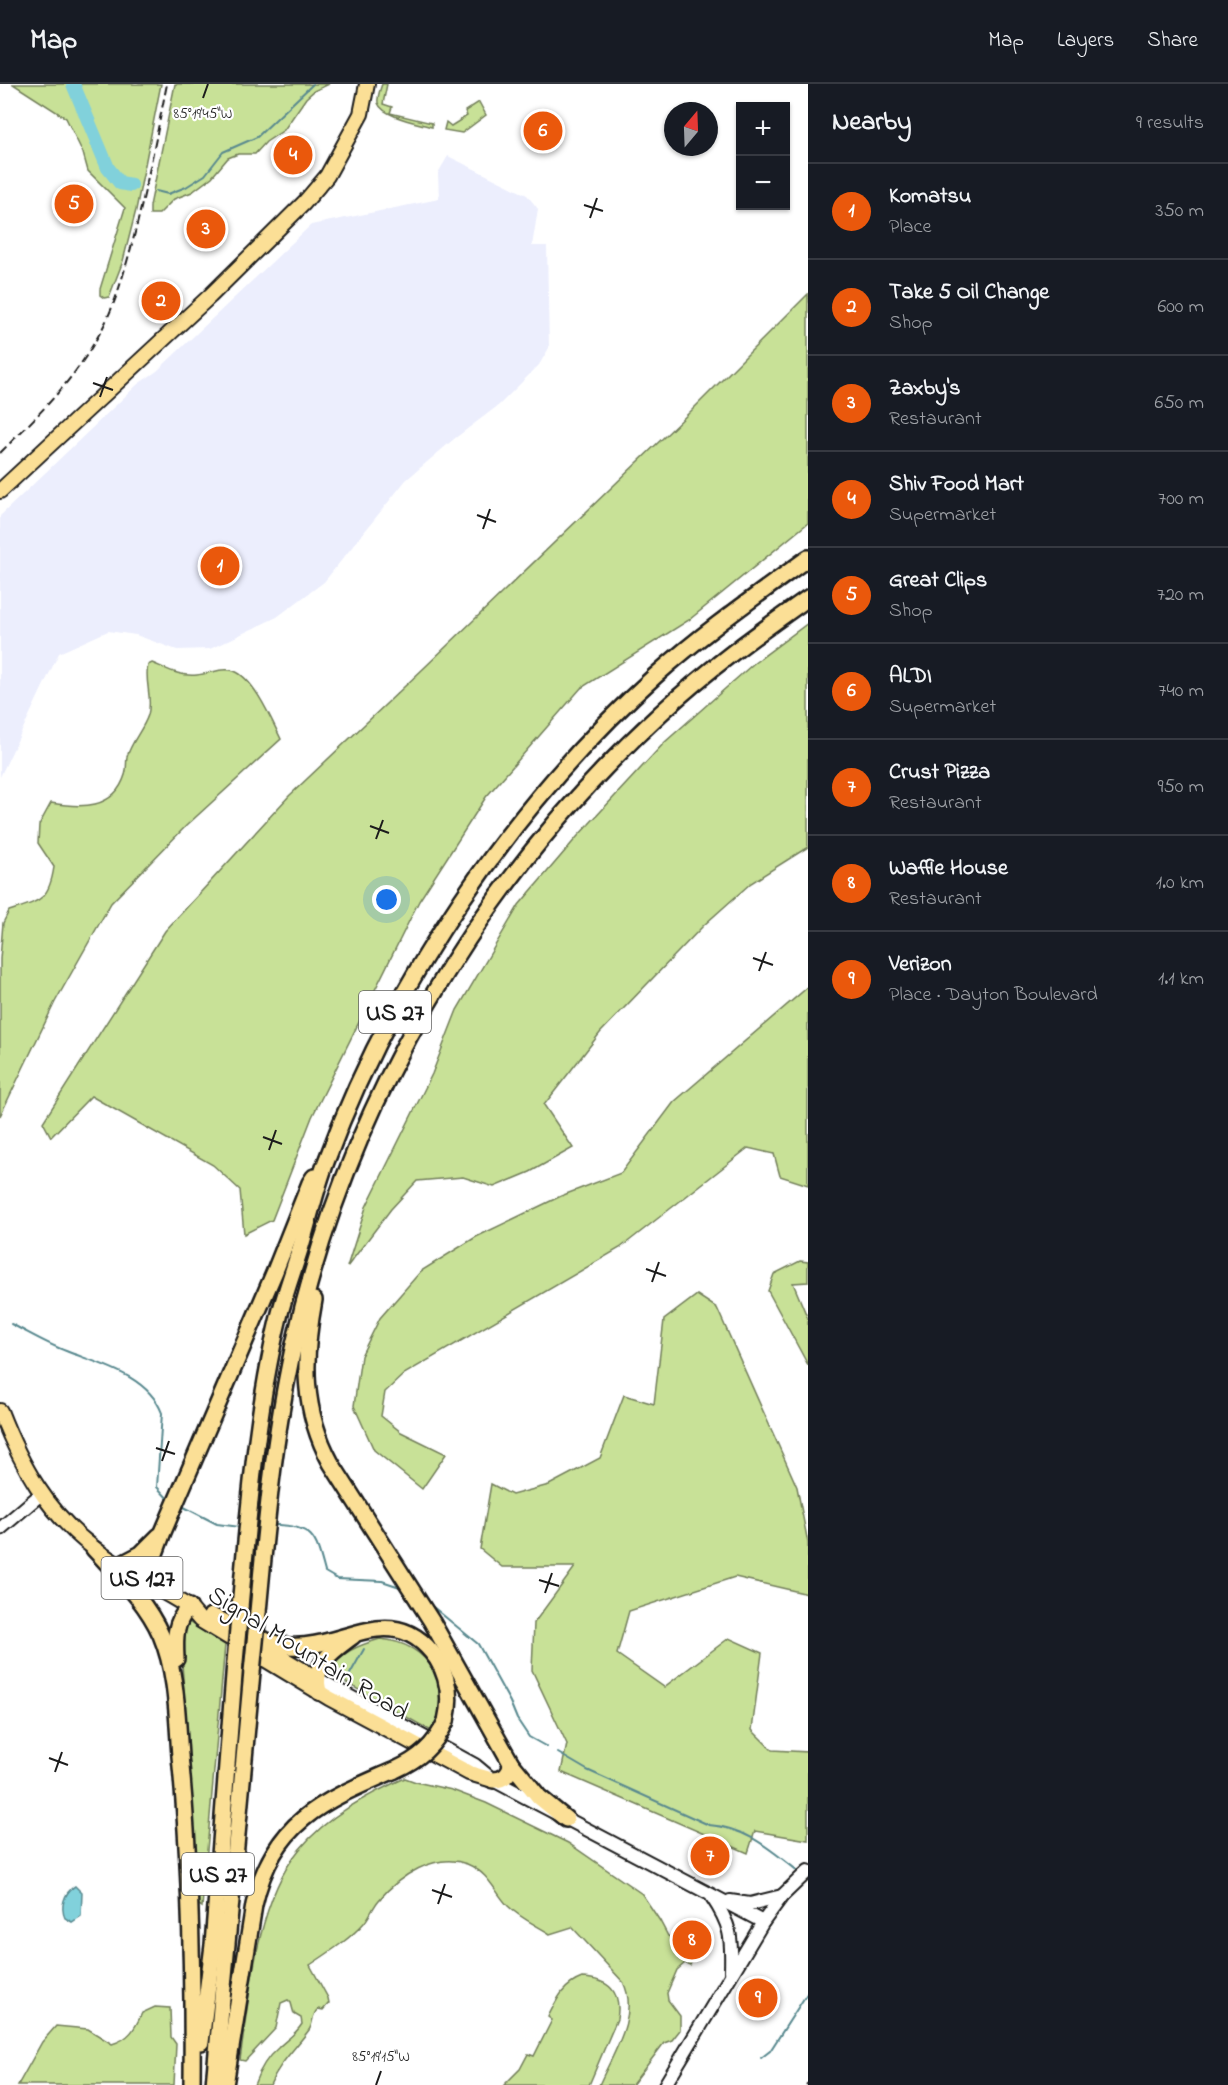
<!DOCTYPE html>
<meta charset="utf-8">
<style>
body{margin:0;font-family:"Indie Flower",sans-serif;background:#242831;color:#f1f3f6}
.controls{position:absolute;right:18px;top:18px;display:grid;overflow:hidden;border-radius:0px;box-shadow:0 2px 4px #0004}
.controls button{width:54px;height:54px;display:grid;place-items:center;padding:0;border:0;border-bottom:2px solid #363941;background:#171b24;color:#f1f3f6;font:30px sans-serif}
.compass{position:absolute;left:664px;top:18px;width:54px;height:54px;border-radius:50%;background:#171b24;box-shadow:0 2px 4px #0004;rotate:19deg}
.you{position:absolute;left:387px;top:816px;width:21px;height:21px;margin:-15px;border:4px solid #fff;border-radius:50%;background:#1a73e8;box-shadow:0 0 0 9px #1a73e833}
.badge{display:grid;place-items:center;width:39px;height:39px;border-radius:50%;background:#ea580c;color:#fff;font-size:20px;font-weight:700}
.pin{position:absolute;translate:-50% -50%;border:3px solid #fff;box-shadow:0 2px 6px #0006}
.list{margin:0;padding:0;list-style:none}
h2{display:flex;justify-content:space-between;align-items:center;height:78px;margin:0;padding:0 24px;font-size:26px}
h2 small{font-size:20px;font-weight:400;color:#9ea1a6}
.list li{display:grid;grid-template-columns:39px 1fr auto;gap:18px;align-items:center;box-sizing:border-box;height:96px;padding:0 24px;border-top:2px solid #363941}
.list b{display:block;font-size:22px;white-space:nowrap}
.list p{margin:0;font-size:20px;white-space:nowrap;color:#9ea1a6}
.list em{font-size:20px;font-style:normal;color:#9ea1a6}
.map{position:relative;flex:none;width:808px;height:2001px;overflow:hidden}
header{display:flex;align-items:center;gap:36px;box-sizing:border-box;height:84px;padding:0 30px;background:#171b24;border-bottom:2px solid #363941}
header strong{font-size:28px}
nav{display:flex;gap:33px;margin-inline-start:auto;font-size:21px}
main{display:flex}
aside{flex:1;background:#171b24}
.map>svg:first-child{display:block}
.built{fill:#eceefd}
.green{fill:#c8e197;stroke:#727e5a;stroke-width:1.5}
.water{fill:#81d1db;stroke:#59898f;stroke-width:1.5}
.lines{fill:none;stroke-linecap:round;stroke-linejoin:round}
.stream{stroke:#59898f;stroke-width:2}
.river{stroke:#81d1db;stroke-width:14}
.secondary-casing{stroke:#1c1c1c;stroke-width:16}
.primary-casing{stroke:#1c1c1c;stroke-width:18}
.motorway-casing{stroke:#1c1c1c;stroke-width:20}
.secondary{stroke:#fff;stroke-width:12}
.primary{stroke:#fbdf96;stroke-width:14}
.motorway{stroke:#fbdf96;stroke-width:15}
.rail{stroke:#1c1c1c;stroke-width:2;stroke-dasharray:9 4.5;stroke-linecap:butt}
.motorway-bridge-casing{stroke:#1c1c1c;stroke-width:20;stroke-linecap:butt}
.motorway-bridge{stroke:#fbdf96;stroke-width:15}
.ticks{fill:none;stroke:#1c1c1c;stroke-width:2}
.labels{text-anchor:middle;stroke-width:4.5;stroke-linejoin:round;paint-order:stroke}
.shield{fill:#fff;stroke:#606060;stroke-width:1.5}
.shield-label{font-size:24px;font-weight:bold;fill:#1c1c1c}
.street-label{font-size:26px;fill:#1c1c1c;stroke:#fff}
.ticks-label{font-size:15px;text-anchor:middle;fill:#1c1c1c;stroke:#fff;stroke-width:4.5;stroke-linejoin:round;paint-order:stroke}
</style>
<header>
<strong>Map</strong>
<nav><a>Map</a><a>Layers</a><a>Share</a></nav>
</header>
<main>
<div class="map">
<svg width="808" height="2001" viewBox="0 0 808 2001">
<rect width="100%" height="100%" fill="#fff"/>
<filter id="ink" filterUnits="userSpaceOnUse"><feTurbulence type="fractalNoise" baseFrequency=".0167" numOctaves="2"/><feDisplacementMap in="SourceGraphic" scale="12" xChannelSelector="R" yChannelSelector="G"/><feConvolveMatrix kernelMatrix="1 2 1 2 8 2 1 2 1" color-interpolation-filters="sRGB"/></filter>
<g filter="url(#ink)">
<polygon class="built" points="448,72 527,111 538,125 532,162 547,162 549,264 539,281 499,321 454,355 406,396 324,498 277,533 210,565 177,566 136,551 108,547 59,569 0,693 0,432 138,300 157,287 311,141 439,115 438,89"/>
<g class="green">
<polygon points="13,0 161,0 136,126 123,177 109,213 104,214 100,211 100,205 125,124 88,87 83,69 66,34"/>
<polygon points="175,0 329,0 314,7 306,14 284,46 266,58 255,70 238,70 228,74 212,93 192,108 174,115 159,130 150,130 150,122"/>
<path d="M382,0H387L383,20L392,23L390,29L432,39V43C419,39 383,33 378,19C377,13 380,6 382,0Z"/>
<polygon points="479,18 486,31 462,49 444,46 446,38 451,42 467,32 465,27"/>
<polygon points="808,210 808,439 689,536 581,604 486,713 419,817 312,1033 272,1136 244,1150 240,1106 213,1081 91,1012 51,1053 43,1038 165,847 289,712 424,584 691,327"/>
<polygon points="808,539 808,763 751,799 704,841 600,949 544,1021 573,1064 530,1088 494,1103 463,1093 417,1097 391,1125 347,1183 366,1123 432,990 457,926 519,821 577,753 665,658 753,580"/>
<path d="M152,579C167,585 180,593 197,591C208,590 223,583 234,587C254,594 272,637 281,655L186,742L111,819L55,918L0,1032V875L3,839L9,827C39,817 49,817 54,783L38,759L39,741L51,719C81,724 114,726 125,691C127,685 126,679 127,673C131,658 143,646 148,631C153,614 144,597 148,581Z"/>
<polygon points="808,903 808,1101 780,1092 774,1070 748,1064 620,1164 404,1290 385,1308 381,1332 401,1348 446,1370 422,1405 374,1366 354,1322 361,1272 380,1234 421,1187 476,1153 561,1112 621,1089 674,1018"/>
<polygon points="800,1177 808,1178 808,1198 793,1199 808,1235 808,1281 768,1207 774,1190"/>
<polygon points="697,1211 717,1224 797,1403 808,1459 808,1510 735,1493 629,1527 617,1570 664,1603 729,1554 762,1569 752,1646 772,1666 808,1668 808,1756 755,1747 748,1769 561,1688 567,1660 532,1586 534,1539 575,1483 502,1483 480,1465 491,1400 512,1411 549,1401 600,1374 624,1311 654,1320 664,1236"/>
<polygon points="184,1535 225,1561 202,1823 198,1820 180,1549"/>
<path d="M380,1555C431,1559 453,1603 433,1648L327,1588C339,1569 359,1561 380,1555Z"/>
<path d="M405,1694L416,1698L452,1706L486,1719L568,1759L642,1810L660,1837L668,1852L678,1857L690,1870L692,1877L690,1881L685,1879L677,1886L667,1909L668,1916L680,1932V1946L672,1956L664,1959L632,2001H599C612,1971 640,1931 623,1898L572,1843L550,1850C536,1841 520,1834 508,1822C494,1807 489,1789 467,1780C435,1768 399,1792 379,1816C373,1823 370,1832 364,1839C350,1855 328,1869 310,1881L328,1914L329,1919L323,1926L318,1925C311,1931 314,1939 309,1946C295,1965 279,1979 270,2001H254C259,1987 266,1974 278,1964C286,1956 296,1950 302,1940L301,1934L294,1930L291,1919L288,1916L281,1919L276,1944L245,1977L240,1976C249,1912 257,1817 299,1766C327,1732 367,1711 405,1694Z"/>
<path d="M582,1894C609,1895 622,1908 617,1935L589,2001H504L520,1985L528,1970L534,1972L552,1936L548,1933C557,1915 563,1901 582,1894Z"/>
<path d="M155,1923L170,1924L171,1953L176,1960L174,2001H18L42,1958L56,1942L88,1945L112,1960C129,1955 135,1945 142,1929Z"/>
</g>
<path class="water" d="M75,1802L82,1809L81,1832L72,1838L65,1834C60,1823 64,1809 75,1802Z"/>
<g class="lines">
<g class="stream">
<polyline points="156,107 168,110 186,103 205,91 223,68 257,53 313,0"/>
<path d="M11,1240C29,1249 47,1260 66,1267C99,1280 148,1291 162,1329L157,1403L169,1416"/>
<polyline points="182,1422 217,1440 240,1443"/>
<path d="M276,1441C315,1442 316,1455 325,1488L337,1495L382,1497L403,1504"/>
<polyline points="427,1518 478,1560 510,1618 517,1635 529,1653 547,1663"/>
<polyline points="350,1590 364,1565"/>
<path d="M558,1669L587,1686L709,1741C747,1744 770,1765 799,1788"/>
<polyline points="761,1974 770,1967 808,1908"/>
</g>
<polyline class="river" points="73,0 108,84 120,99 131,101"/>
<g class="secondary-casing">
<g id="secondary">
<polyline points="0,1445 41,1410"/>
<polyline points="316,1594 475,1681 493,1696 763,1838"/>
<path d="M712,1813C731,1841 732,1853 731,1887"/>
<polyline points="730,1817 750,1820 782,1812"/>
<polyline points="665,2001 763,1838 782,1812 808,1787"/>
</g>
</g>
<g class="primary-casing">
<g id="primary">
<polyline points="0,407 210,212 304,119 327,92 361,30 367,0"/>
<path d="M0,1327C21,1381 47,1429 95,1465C124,1487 158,1504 189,1523L200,1536L329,1614L469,1689L493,1696"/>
<polyline points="252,1556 316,1594"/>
</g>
</g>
<g class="motorway-casing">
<g id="motorway">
<path d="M314,1216C303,1275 302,1326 331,1379L432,1538L511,1679L539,1713L566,1735"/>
<path d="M94,1465C119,1492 146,1517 161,1551C177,1589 177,1632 180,1672C191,1782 193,1891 192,2001"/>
<polyline points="120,1481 141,1470 159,1452"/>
<polyline points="150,1499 153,1475 163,1448 275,1187 310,1099 314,1093"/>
<path d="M240,1523C249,1426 256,1328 279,1233C285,1209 294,1185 301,1162C309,1134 316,1105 326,1078C392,898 513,720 655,592C703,549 756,512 808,474"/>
<path d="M258,1528C266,1440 274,1352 293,1265C346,1022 478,797 661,629C707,586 757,550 808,514"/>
<path d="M211,1532C235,1542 262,1559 288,1562C342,1567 393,1512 437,1575C449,1594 451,1616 446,1637"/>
<path d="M176,1575C175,1555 174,1539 189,1523"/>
<path d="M319,1608C311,1580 333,1567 353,1552"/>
<path d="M493,1696C504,1696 511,1690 511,1679"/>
<polyline points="201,1958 213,1861 235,1578"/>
<polyline points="214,2001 252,1588"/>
<path d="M225,2001L254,1821C273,1737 323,1717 395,1686"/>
</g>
</g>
<use href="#secondary" class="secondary"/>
<use href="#primary" class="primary"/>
<use href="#motorway" class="motorway"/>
<g class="rail">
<path d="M0,369C36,333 72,299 97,254C114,226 123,192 132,160C146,107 156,54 167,0"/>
<polyline points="806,2001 808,1999"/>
</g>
<g class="motorway-bridge-casing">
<g id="motorway-bridge">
<polyline points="235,1578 240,1523"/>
<polyline points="252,1588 258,1528"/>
<path d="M395,1686C419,1675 435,1662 446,1637"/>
</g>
</g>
<use href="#motorway-bridge" class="motorway-bridge"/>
</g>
</g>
<path class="ticks" d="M203,14L208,0M584,121L603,127M590,134L597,114M93,299L113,306M100,313L107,293M477,431L496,438M483,445L490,425M370,742L389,749M376,755L383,736M753,874L773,881M759,887L766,868M263,1053L282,1060M269,1066L276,1046M646,1185L666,1192M652,1198L659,1178M156,1364L175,1370M162,1377L169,1357M539,1496L559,1502M545,1509L552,1489M49,1674L68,1681M55,1688L62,1668M432,1806L452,1813M438,1820L445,1800M376,2001L381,1987"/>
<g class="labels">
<g class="shield">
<rect x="359" y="907" width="72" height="42" rx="4.5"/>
<rect x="101.5" y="1473" width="81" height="42" rx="4.5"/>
<rect x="182" y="1769" width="72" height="42" rx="4.5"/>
</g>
<g class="shield-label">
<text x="395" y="936">US 27</text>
<text x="142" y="1502">US 127</text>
<text x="218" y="1798">US 27</text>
</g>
<g class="street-label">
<text transform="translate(309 1568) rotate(32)" y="9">Signal Mountain Road</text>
</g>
</g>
<g class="ticks-label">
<text x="203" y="34">85°19'45"W</text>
<text x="381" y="1977">85°19'15"W</text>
</g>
</svg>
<div class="controls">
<button>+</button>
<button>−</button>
</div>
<svg class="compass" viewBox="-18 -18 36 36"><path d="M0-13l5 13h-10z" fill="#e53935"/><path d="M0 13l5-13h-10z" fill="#9ea1a6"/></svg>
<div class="you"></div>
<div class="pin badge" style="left:220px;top:482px">1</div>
<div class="pin badge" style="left:161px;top:217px">2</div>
<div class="pin badge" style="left:206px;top:145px">3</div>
<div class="pin badge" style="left:293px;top:71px">4</div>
<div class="pin badge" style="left:74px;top:120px">5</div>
<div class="pin badge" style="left:543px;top:47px">6</div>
<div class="pin badge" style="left:710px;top:1772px">7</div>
<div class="pin badge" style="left:692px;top:1856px">8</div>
<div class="pin badge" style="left:758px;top:1914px">9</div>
</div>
<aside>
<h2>Nearby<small>9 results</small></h2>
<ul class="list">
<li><span class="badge">1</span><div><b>Komatsu</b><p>Place</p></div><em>350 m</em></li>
<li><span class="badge">2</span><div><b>Take 5 Oil Change</b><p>Shop</p></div><em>600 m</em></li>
<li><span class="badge">3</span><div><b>Zaxby's</b><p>Restaurant</p></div><em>650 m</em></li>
<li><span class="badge">4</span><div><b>Shiv Food Mart</b><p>Supermarket</p></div><em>700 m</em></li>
<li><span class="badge">5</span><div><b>Great Clips</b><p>Shop</p></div><em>720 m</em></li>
<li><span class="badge">6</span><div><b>ALDI</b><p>Supermarket</p></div><em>740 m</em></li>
<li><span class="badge">7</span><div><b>Crust Pizza</b><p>Restaurant</p></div><em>950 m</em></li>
<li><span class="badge">8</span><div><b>Waffle House</b><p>Restaurant</p></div><em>1.0 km</em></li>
<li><span class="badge">9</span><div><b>Verizon</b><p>Place · Dayton Boulevard</p></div><em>1.1 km</em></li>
</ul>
</aside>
</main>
